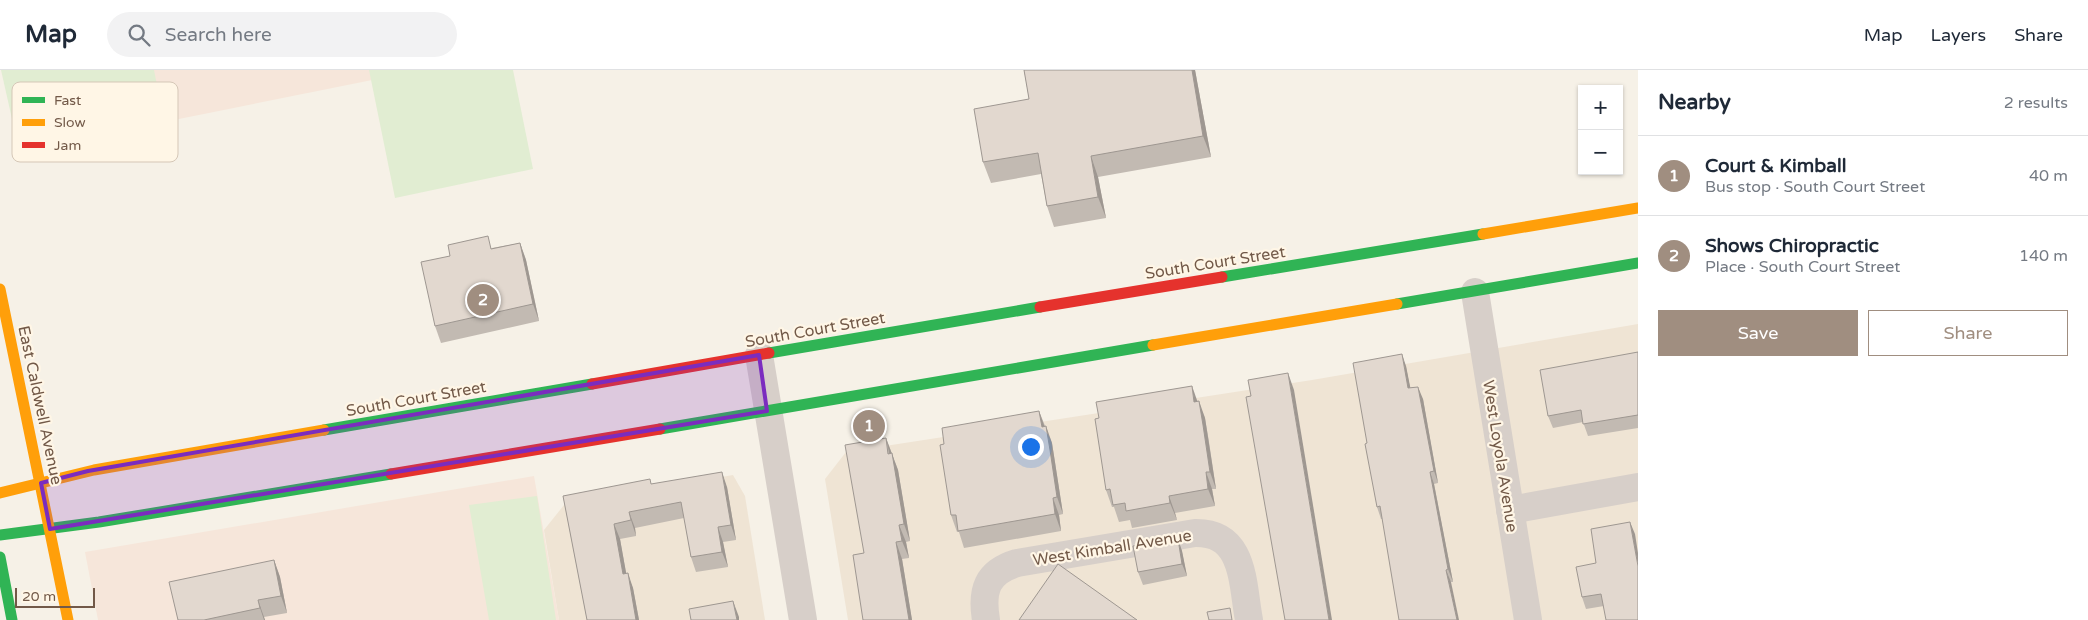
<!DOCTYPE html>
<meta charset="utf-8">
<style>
body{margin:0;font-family:"Varela Round",sans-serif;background:#f2f2f3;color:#1f2937}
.controls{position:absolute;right:15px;top:15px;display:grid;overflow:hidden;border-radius:0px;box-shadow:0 1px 4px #0004}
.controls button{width:45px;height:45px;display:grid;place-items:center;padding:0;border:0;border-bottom:1px solid #e0e1e3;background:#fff;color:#1f2937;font:25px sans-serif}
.scale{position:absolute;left:15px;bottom:12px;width:80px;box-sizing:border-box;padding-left:5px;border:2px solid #725948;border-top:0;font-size:14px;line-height:18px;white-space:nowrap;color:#725948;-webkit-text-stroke:4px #fff6e6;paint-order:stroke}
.you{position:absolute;left:1030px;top:376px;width:18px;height:18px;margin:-12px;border:4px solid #fff;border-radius:50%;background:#1a73e8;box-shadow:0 0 0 8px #1a73e833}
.badge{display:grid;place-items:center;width:32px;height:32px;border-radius:50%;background:#a08e80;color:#fff;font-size:16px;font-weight:700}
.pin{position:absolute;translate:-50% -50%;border:2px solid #fff;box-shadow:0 1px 5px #0006}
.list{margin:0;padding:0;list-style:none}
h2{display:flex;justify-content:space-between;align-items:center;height:65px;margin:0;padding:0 20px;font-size:21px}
h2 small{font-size:16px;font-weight:400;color:#747a83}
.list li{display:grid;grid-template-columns:32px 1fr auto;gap:15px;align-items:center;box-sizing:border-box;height:80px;padding:0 20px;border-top:1px solid #e0e1e3}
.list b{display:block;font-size:19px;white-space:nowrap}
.list p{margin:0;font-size:16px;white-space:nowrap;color:#747a83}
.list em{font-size:16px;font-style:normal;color:#747a83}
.actions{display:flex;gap:10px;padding:15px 20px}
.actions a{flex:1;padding:11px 0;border:1px solid #a08e80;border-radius:0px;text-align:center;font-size:18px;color:#a08e80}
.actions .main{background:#a08e80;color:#fff}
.icon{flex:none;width:28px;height:28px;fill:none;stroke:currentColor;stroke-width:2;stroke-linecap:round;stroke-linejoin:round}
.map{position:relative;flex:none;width:1638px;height:550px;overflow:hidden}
header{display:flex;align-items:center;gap:30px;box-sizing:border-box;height:70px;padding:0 25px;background:#fff;border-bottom:1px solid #e0e1e3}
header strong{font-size:24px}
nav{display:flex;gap:28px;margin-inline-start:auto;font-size:18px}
.search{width:350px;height:45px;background:#f2f2f3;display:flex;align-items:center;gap:12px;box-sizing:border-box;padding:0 18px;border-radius:28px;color:#747a83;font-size:19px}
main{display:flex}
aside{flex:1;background:#fff}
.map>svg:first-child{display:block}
.residential{fill:#efe4d4}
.commercial{fill:#f6e6da}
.green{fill:#e1edd2}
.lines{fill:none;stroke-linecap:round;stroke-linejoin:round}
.street{stroke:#d7cfc9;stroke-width:28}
.fast{stroke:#30b455;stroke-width:11}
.slow{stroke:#ff9f0a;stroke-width:11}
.jam{stroke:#e5322d;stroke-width:11}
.wall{fill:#c2bab2}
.shaded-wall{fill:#9e9791}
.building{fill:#e2d8cf;stroke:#9e9791}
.marked{fill:#7b2cbf;fill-opacity:0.2;stroke:#7b2cbf;stroke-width:4;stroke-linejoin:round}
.labels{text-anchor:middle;stroke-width:4.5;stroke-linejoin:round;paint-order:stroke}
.street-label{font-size:16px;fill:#725948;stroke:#fff6e6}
.key{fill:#fff6e6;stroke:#d5c7b7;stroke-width:1}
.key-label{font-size:14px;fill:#725948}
</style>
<header>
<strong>Map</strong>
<div class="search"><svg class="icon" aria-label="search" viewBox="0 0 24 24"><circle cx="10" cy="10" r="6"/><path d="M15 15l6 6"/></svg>Search here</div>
<nav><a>Map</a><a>Layers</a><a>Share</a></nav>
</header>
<main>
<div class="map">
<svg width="1638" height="550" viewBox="0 0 1638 550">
<rect width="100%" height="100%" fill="#f6f1e7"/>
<g class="residential">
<polygon points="1638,254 1638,550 848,550 825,409 846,382 1312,310"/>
<polygon points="733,405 745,426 765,550 559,550 544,460 564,435"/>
</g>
<g class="commercial">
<polygon points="2,0 422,0 20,81"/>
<polygon points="534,406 559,550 98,550 85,482"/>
</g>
<g class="green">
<polygon points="1,0 154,0 164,51 19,80"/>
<polygon points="369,0 513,0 533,99 395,128"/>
<polygon points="537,426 556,550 489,550 469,435"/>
</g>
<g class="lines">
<g class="street">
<polyline points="1475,222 1528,550"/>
<polyline points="759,285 803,550"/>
<polyline points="1510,440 1638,417"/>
<path d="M986,550C981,520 987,502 1017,493L1195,463C1245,462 1242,513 1249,550"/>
</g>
<g class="fast">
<polyline points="1222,207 1483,164"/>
<polyline points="1397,234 1638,193"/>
<polyline points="769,283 1040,237"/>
<polyline points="660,359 1153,275"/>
<polyline points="324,360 592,314"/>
<polyline points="0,465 99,452 391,404"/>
<polyline points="0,487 12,550"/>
</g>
<g class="slow">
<polyline points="1483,164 1638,138"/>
<polyline points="0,219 68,550"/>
<polyline points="1153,275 1397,234"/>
<polyline points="0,423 94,400 324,360"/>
</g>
<g class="jam">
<polyline points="1040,237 1222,207"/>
<polyline points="592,314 769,283"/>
<polyline points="391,404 660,359"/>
</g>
</g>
<g class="wall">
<polygon points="1024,0 1195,0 1211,87 1098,107 1106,148 1054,157 1047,136 1041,104 991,113 983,92 1029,29"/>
<polygon points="520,173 526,190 539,251 441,273 435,256 492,178"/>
<polygon points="1638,282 1638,358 1588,366 1583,352 1553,358 1548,346"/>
<polygon points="1406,296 1410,318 1423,329 1438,413 1434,414 1453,512 1451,512 1382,449 1381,449 1377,437"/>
<polygon points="1198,331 1205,348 1209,372 1216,419 1212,419 1215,436 1175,443 1177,450 1132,458 1130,450 1119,452 1114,437 1112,437 1106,420"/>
<polygon points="1039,341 1052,373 1063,444 1059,445 1061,461 964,478 959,462 957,462 951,445 944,374"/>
<polygon points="886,368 898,400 910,471 906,472 909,488 902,489 912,550 863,550 864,483"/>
<polygon points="652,414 727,417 736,470 723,472 728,497 696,502 691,487 684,448 635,458 636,466 620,469 626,503 633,518 639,550 587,550 563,426"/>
<polygon points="1635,464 1604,536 1586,539 1582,527 1596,493"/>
<polygon points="1178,469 1182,481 1187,506 1143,515 1138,502"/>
<polygon points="274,490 280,507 287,543 264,547 265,550 178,550"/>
</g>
<g class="shaded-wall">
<polygon points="1192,0 1195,0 1211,87 1203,66"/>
<polygon points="1091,86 1098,107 1106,148 1098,127"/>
<polygon points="520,173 526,190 539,251 533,234"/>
<polygon points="1402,284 1406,296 1413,331 1408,318"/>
<polygon points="1288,303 1294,320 1332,550 1329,550"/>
<polygon points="1192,316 1198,333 1194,332"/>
<polygon points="1418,317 1423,329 1438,413 1434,401"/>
<polygon points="1199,331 1205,348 1216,419 1210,402"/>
<polygon points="1039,341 1045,358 1042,357"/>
<polygon points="1046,356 1052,373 1063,444 1057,427"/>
<polygon points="886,368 898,400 910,471 904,454"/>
<polygon points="722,402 727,417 736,470 731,455"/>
<polygon points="1206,402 1212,419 1215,436 1208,419"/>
<polygon points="1430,402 1434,414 1453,512 1448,499"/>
<polygon points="1169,426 1175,443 1177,450 1170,433"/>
<polygon points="1053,428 1059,445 1061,461 1055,444"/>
<polygon points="629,442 635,458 636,466 631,450"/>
<polygon points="1630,452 1635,464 1638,483 1638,496"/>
<polygon points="614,454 620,469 629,519 623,504"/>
<polygon points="899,455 906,472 909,488 902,471"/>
<polygon points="718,457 723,472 728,497 722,482"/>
<polygon points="1178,469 1182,481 1187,506 1182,494"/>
<polygon points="896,472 902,489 912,550 909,550"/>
<polygon points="274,490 280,507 287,543 281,526"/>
<polygon points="1446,500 1451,512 1459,550 1457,550"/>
<polygon points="628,503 633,518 639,550 636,550"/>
<polygon points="258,530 264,547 265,550 264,550 260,538"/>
<polygon points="733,531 739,547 739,550 737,550"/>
</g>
<g class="building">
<polygon points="1024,0 1192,0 1203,66 1091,86 1098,127 1047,136 1038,83 983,92 974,39 1029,29"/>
<polygon points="488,166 491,179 520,173 533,234 435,256 421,192 450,186 448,175"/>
<polygon points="1638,282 1638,345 1583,354 1581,340 1548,346 1540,300"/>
<polygon points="1402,284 1408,318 1418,317 1434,401 1430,402 1448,499 1446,500 1457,550 1399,550 1380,436 1377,437 1365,374 1367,373 1353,293"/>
<polygon points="1288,303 1329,550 1285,550 1246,327 1251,326 1248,310"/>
<polygon points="1192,316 1194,332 1199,331 1203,355 1210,402 1206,402 1208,419 1169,426 1170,433 1126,441 1125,433 1113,435 1110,419 1106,420 1095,349 1099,348 1096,332"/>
<polygon points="1039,341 1042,357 1046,356 1050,380 1057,427 1053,428 1055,444 958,461 956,445 951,445 940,375 944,374 942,358"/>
<polygon points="886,368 888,384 892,383 904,454 899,455 902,471 896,472 909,550 863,550 853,485 864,483 845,375"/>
<polygon points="722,402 731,455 718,457 722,482 691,487 681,432 629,442 631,450 614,454 623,504 628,503 636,550 587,550 563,426 650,409 651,414"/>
<polygon points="1630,452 1638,496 1638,550 1606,550 1601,524 1582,527 1576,497 1596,493 1591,459"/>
<polygon points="1178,469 1182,494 1138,502 1133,476"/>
<polygon points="274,490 281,526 258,530 260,538 204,550 178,550 169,512"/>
<polygon points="1058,494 1137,550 1019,550"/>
<polygon points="733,531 737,550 691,550 689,539"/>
<polygon points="1230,538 1232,550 1209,550 1207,542"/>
</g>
<path class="marked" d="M759,285L767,341L50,459L41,413L88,401Z"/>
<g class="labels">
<g class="street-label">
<text transform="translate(1215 192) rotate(-9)" y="6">South Court Street</text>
<text transform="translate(815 259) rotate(-10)" y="6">South Court Street</text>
<text transform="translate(416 328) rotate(-10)" y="6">South Court Street</text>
<text transform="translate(41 335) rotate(78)" y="6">East Caldwell Avenue</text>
<text transform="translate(1501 386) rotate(81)" y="6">West Loyola Avenue</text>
<text transform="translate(1112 477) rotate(-9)" y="6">West Kimball Avenue</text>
</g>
</g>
<rect x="12" y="12" width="166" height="80" rx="8" class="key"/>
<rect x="22" y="27" width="23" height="6" fill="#30b455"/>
<rect x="22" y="49" width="23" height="7" fill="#ff9f0a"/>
<rect x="22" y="72" width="23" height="6" fill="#e5322d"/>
<g class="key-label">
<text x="54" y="35">Fast</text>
<text x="54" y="57">Slow</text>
<text x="54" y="80">Jam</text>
</g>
</svg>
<div class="controls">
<button>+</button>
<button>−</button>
</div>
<div class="scale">20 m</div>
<div class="you"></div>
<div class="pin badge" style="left:869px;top:356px">1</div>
<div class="pin badge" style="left:483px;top:230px">2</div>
</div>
<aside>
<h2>Nearby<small>2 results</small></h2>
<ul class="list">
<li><span class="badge">1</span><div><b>Court &amp; Kimball</b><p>Bus stop · South Court Street</p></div><em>40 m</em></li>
<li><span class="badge">2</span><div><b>Shows Chiropractic</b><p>Place · South Court Street</p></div><em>140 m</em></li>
</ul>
<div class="actions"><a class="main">Save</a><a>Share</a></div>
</aside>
</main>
